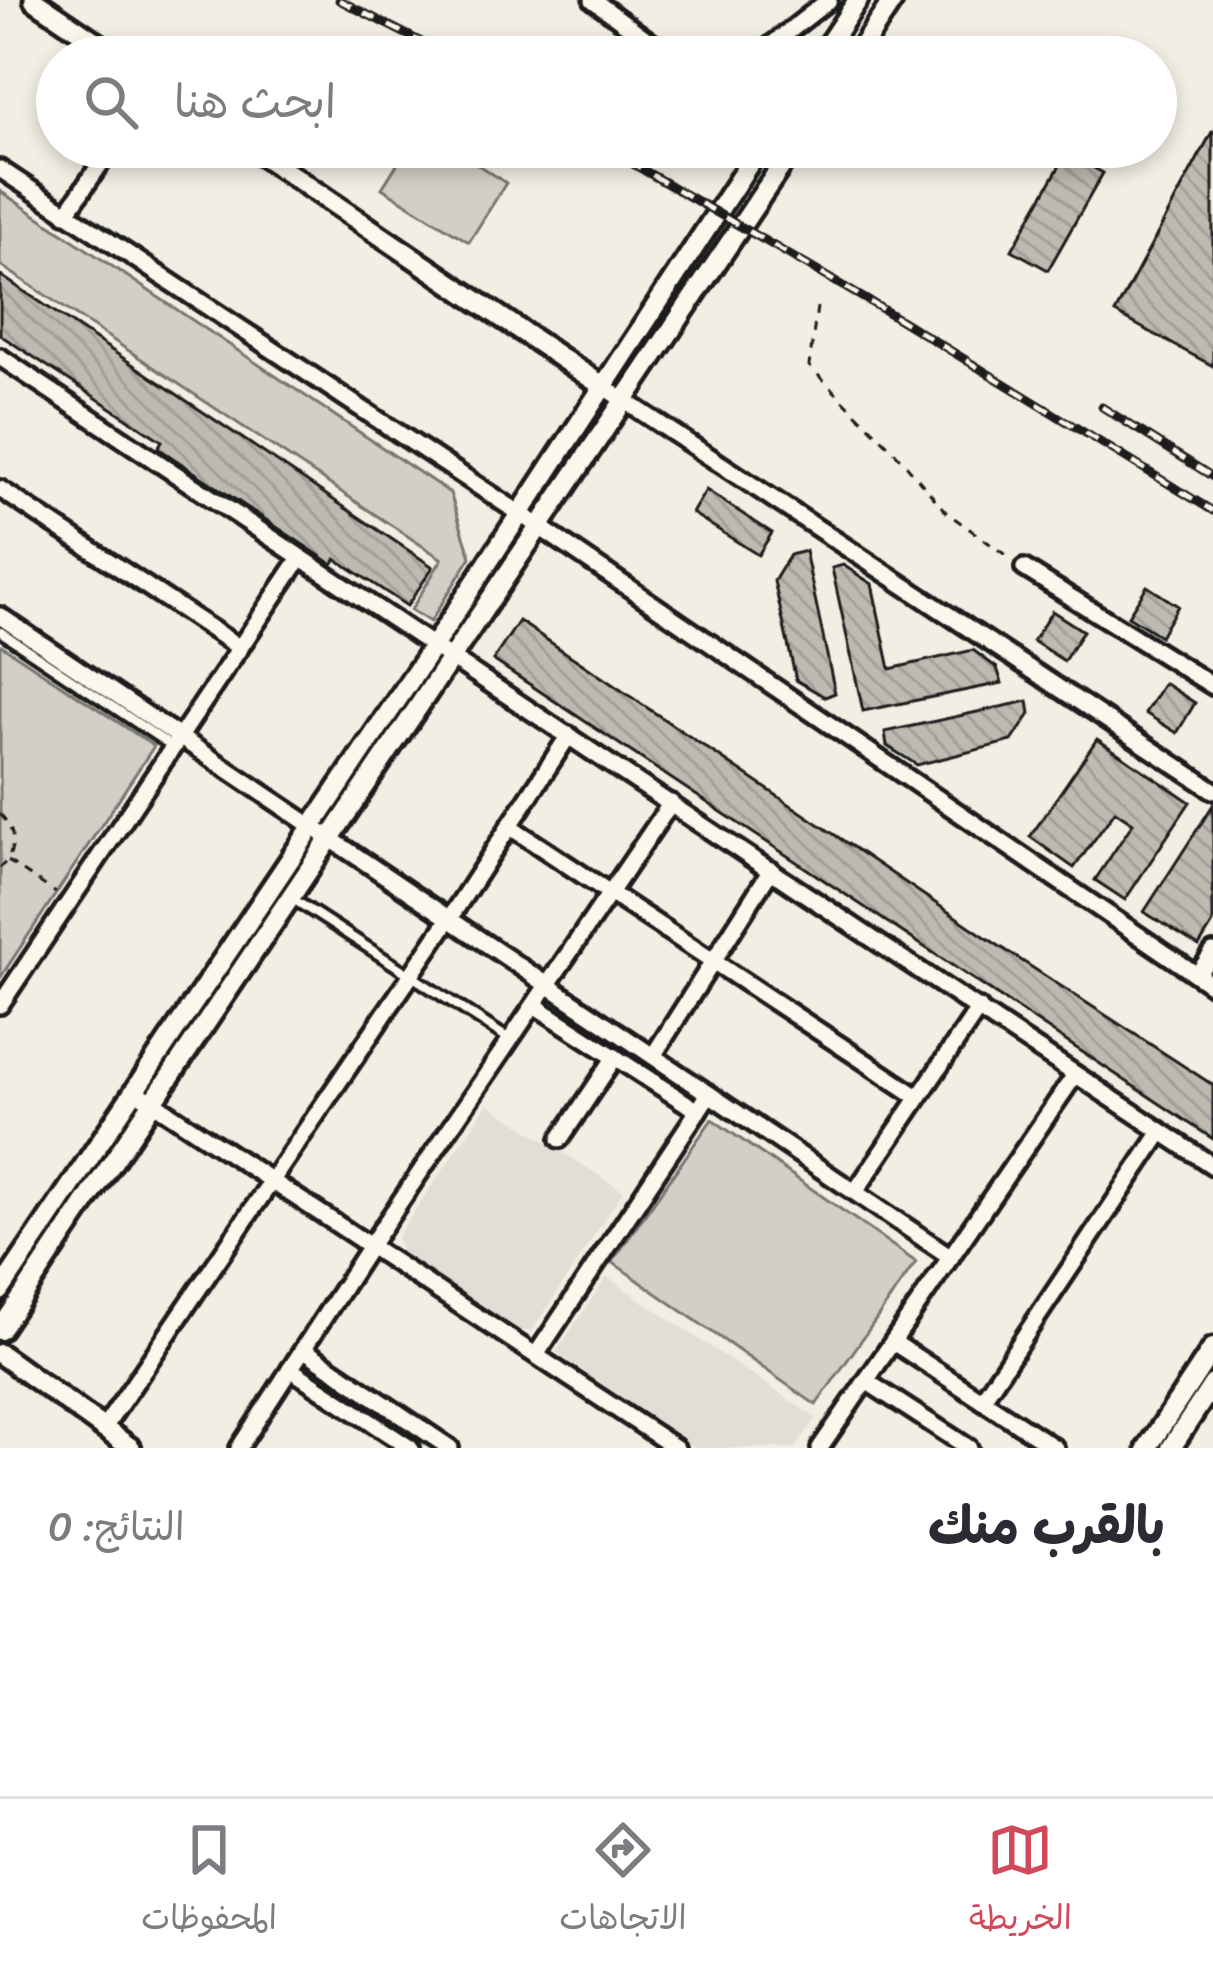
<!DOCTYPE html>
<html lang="ar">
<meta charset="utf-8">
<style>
body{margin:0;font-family:Sriracha,"Playpen Sans Arabic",sans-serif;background:#f2f2f3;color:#2b2b33;direction:rtl}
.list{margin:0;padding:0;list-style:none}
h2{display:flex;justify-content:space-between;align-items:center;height:156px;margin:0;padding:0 48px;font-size:51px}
h2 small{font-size:39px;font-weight:400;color:#7c7c81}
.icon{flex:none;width:66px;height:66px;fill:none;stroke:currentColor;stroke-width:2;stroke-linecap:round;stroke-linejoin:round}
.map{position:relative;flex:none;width:1213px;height:1448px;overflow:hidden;direction:ltr}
.search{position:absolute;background:#fff;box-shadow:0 6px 18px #0003;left:36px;right:36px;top:36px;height:132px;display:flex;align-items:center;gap:30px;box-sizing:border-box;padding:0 42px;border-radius:66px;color:#7c7c81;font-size:45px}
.sheet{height:348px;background:#fff}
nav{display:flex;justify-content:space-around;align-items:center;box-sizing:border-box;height:168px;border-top:3px solid #e1e1e2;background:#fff;font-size:33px;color:#7c7c81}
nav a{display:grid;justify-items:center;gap:6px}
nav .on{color:#d1495b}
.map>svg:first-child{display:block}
.built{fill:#e2ded5}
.park{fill:#d2cfc6;stroke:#777671;stroke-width:3}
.building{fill:url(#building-back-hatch);stroke:#1c1c1c;stroke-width:3}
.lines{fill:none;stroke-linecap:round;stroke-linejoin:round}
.service-casing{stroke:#1c1c1c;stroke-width:16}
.minor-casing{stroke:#1c1c1c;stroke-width:24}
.tertiary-casing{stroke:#1c1c1c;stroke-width:27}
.path{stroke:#1c1c1c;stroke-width:3;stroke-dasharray:9 9;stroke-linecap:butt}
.service{stroke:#fbf7ec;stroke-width:8}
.minor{stroke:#fbf7ec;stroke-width:15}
.tertiary{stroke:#fbf7ec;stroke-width:18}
.rail-casing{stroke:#1c1c1c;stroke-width:9}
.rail{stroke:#fbf7ec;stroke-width:4.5;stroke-dasharray:14;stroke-linecap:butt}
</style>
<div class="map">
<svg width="1213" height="1448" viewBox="0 0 1213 1448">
<defs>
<pattern id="building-back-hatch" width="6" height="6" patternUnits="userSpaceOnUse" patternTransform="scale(3)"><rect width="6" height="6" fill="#bdbab1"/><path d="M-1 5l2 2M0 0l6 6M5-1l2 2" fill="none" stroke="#a29f98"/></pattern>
</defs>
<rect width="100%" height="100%" fill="#f2eee4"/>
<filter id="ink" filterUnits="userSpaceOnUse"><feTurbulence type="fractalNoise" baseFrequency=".00833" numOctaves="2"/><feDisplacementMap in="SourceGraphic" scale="24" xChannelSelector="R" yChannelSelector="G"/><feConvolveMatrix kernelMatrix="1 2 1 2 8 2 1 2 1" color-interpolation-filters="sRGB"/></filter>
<g filter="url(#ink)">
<g class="built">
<polygon points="488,1104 623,1191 532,1331 512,1331 401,1251 397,1237"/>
<polygon points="607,1277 816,1418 795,1448 695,1448 556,1352"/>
</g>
<g class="park">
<polygon points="408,147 450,147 506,183 469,242 382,188"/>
<polygon points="0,191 450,493 471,557 430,622 411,610 442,559 0,265"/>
<polygon points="1,645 154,746 0,978 0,646"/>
<polygon points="712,1119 916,1262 816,1405 612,1262"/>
</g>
<g class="building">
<polygon points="1213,130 1213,366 1115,313"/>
<polygon points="1067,153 1103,173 1048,270 1012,250"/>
<polygon points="0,275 433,567 407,606 336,559 332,564 158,448 162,441 0,335"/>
<polygon points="706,490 772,533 758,555 692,513"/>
<polygon points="805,551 835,693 825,697 796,680 774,581 790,555"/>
<polygon points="843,565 872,584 890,669 973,650 997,668 1002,683 863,711 832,568"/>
<polygon points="1147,586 1178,606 1160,636 1128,616"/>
<polygon points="1052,611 1083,631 1064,661 1033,641"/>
<polygon points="519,621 990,940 1213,1085 1213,1139 493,660"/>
<polygon points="1164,683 1195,703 1177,733 1145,713"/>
<polygon points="1028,701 1030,714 1012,741 917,765 887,746 885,732"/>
<polygon points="1097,739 1190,802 1125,900 1095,880 1133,823 1115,811 1074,868 1030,837"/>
<polygon points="1213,805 1213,923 1199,946 1144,912"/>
</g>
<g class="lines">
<g class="service-casing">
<g id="service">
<polyline points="1,632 173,747"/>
<polyline points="296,901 509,1039"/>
</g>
</g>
<g class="minor-casing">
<g id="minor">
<polyline points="593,0 671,57"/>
<polyline points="756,57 829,0"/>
<polyline points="0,169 519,513 1213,986"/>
<polyline points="66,214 112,147"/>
<polyline points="0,357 1213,1166"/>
<polyline points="601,385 1213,790"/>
<polyline points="0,489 240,648"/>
<polyline points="1024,568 1213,686"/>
<polyline points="0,616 951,1257"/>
<polyline points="509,826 918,1097"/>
<polyline points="1197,975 1213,952"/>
<polyline points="0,1005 300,558"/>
<polyline points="534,1005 698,1111"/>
<polyline points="653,1056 771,870"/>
<polyline points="143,1096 676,1448"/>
<polyline points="560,1139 615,1057"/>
<polyline points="855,1192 979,1008"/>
<polyline points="893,1342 1055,1448"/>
<polyline points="303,1349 450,1448"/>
<polyline points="536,1355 709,1094"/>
<polyline points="290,1369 410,1448"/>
<polyline points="866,1381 969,1448"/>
<polyline points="982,1400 1161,1132"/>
<polyline points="104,1428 449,919 569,735"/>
<polyline points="239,1448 370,1246 671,803"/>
<polyline points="820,1448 1075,1075"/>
</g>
</g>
<g class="tertiary-casing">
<g id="tertiary">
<polyline points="34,0 118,57"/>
<polyline points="820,57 858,0"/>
<polyline points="855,57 893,0"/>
<polyline points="250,147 601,385"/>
<polyline points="0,1291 434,645 760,147"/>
<polyline points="0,1330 794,147"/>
<polyline points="0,1354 131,1448"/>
<polyline points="1147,1448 1213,1348"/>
<polyline points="1171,1448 1213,1384"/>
</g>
</g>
<g class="path">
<polyline points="817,307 809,366 894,451 946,512 1011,559"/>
<path d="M0,814C17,831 17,851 0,868"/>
<polyline points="8,861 56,893"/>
</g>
<use href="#service" class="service"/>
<use href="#minor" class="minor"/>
<use href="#tertiary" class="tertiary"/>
<g class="rail-casing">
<g id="rail">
<polyline points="339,0 451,57"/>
<polyline points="604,147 884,310 1213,511"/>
<polyline points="1102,407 1213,477"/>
</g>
</g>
<use href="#rail" class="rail"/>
</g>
</g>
</svg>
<div class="search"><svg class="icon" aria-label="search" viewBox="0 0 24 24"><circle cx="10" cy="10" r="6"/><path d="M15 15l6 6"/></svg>ابحث هنا</div>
</div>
<section class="sheet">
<h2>بالقرب منك<small>النتائج: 0</small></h2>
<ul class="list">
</ul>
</section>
<nav>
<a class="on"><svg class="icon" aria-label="map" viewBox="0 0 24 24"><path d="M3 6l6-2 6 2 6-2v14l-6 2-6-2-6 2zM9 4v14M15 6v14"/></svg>الخريطة</a>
<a><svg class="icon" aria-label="directions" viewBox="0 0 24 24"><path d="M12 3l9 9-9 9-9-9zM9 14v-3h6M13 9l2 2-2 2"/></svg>الاتجاهات</a>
<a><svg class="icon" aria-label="saved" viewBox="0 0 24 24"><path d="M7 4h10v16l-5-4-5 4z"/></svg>المحفوظات</a>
</nav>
